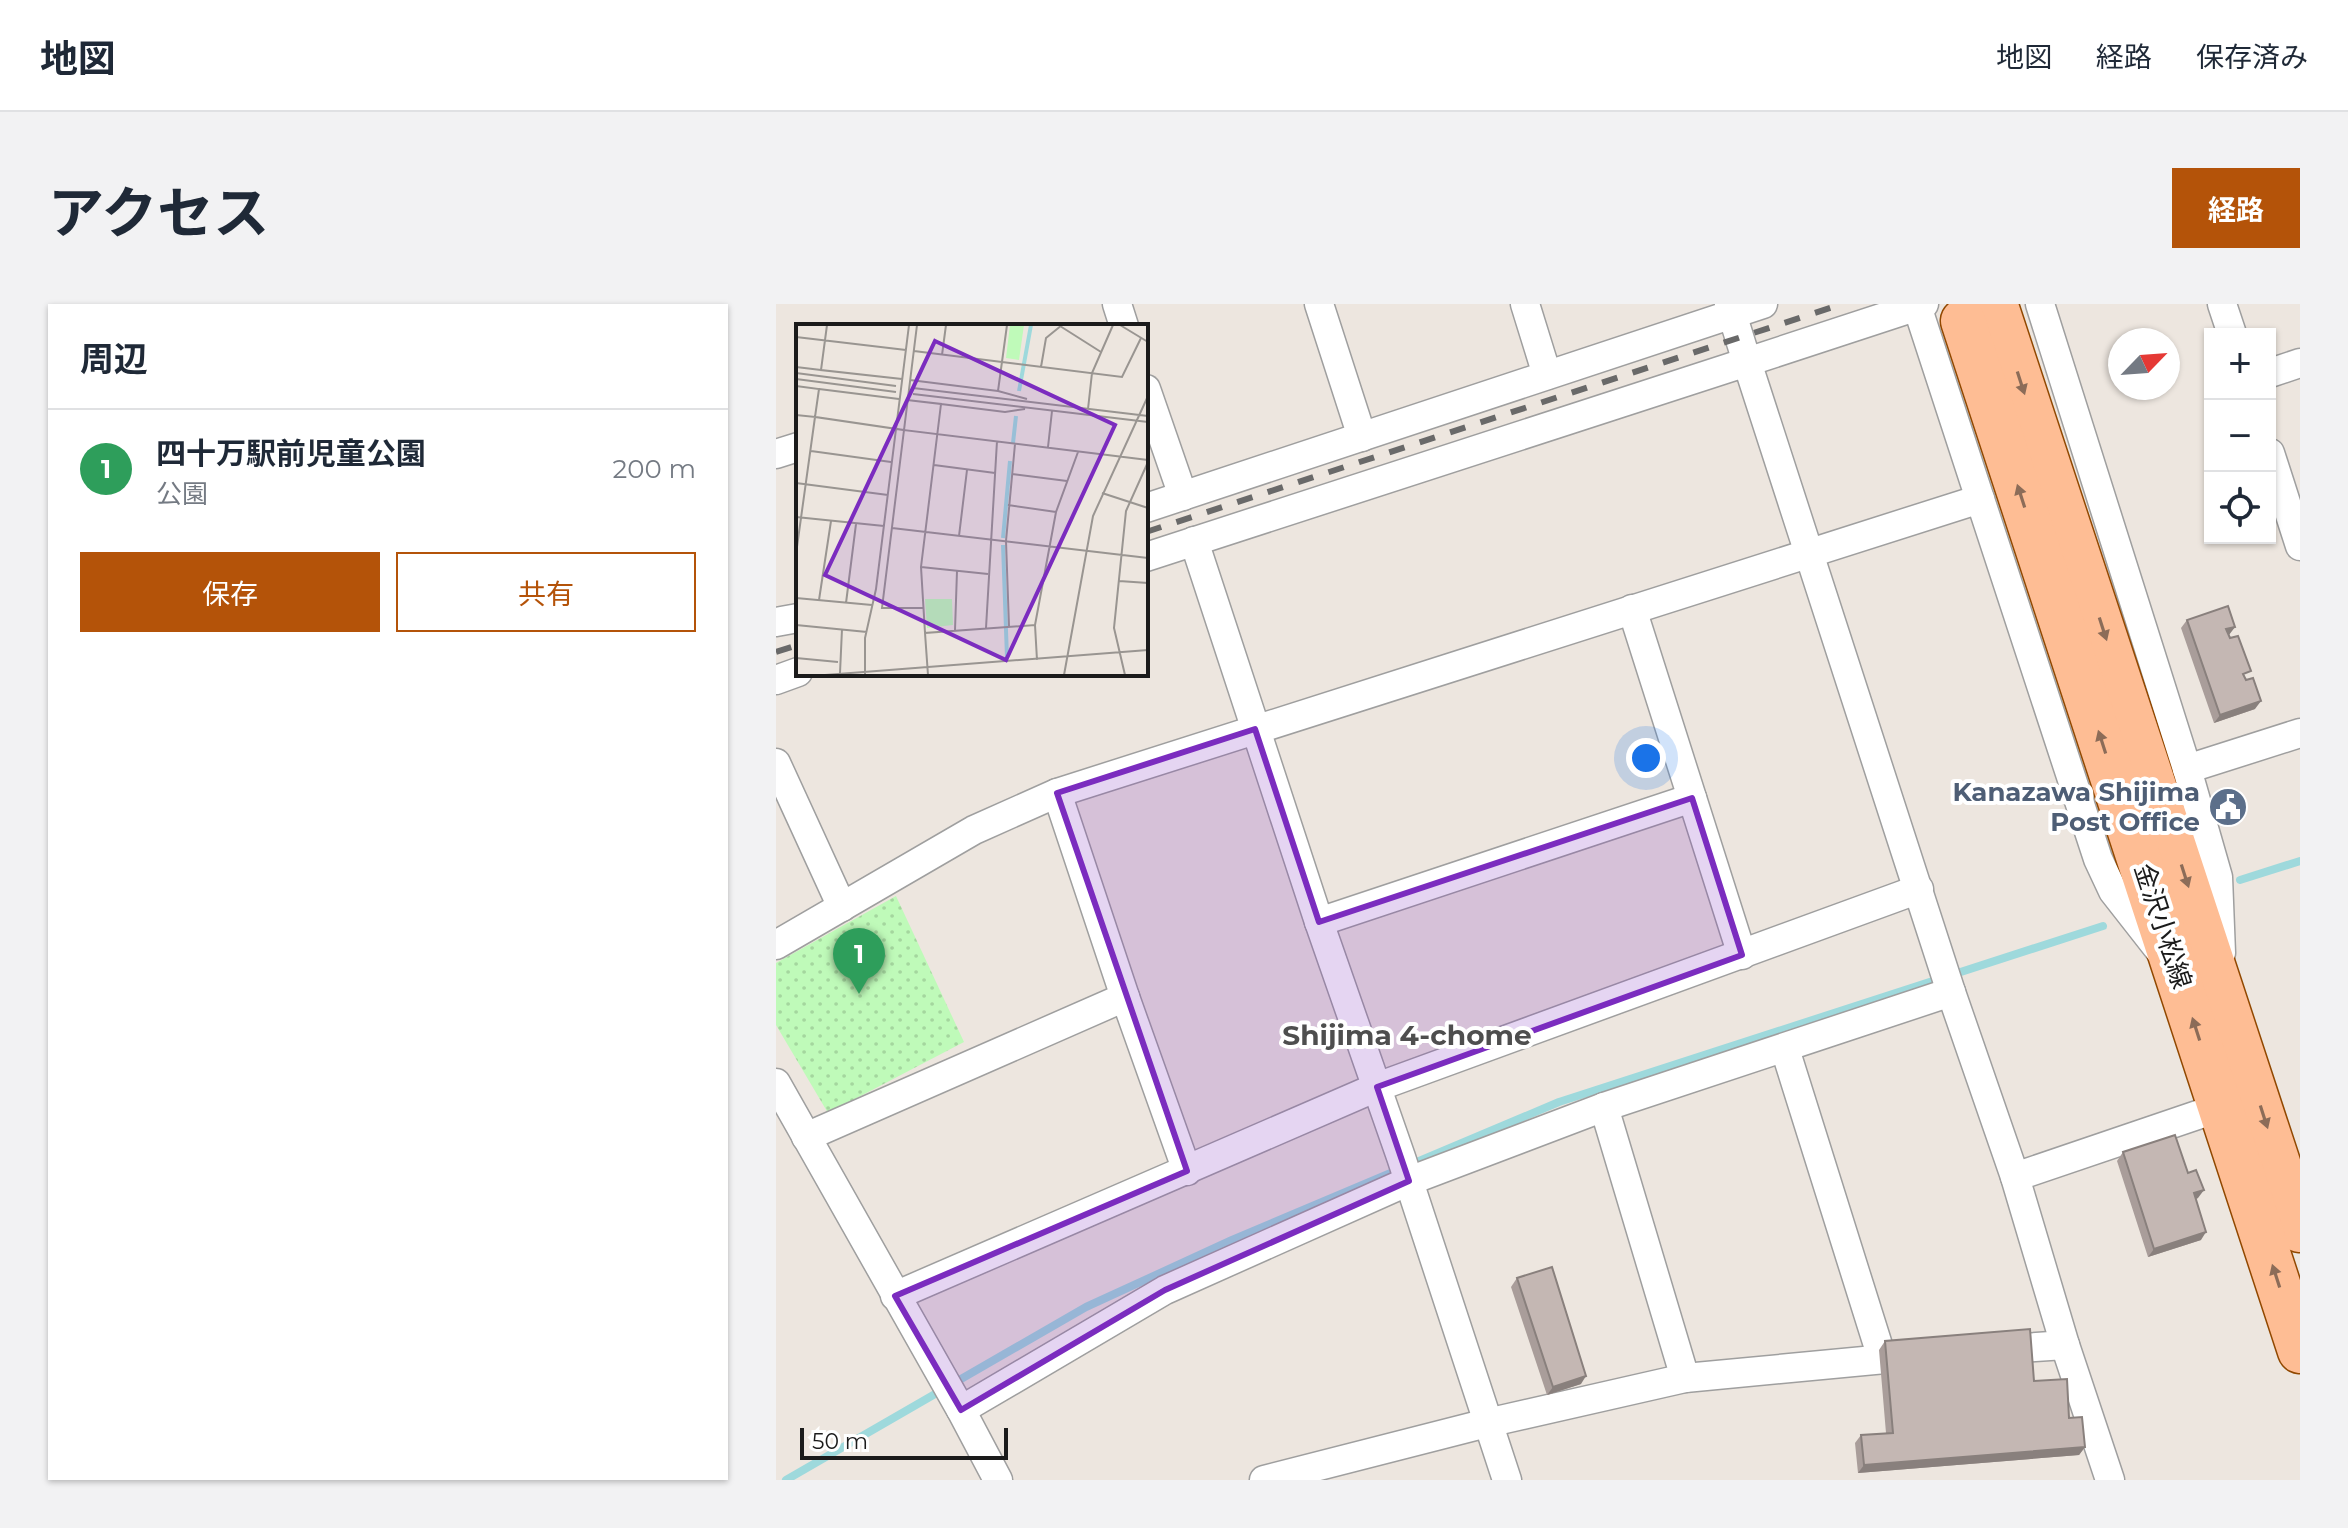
<!DOCTYPE html>
<html lang="ja">
<meta charset="utf-8">
<style>
body{margin:0;font-family:Montserrat,"Noto Sans JP",sans-serif;background:#f2f2f3;color:#1f2937}
.controls{position:absolute;right:24px;top:24px;display:grid;overflow:hidden;border-radius:0px;box-shadow:0 2px 6px #0004}
.controls button{width:72px;height:72px;display:grid;place-items:center;padding:0;border:0;border-bottom:2px solid #e0e1e3;background:#fff;color:#1f2937;font:40px sans-serif}
.compass{position:absolute;left:1332px;top:24px;width:72px;height:72px;border-radius:50%;background:#fff;box-shadow:0 2px 6px #0004;rotate:65deg}
.scale{position:absolute;left:24px;bottom:20px;width:208px;box-sizing:border-box;padding-left:8px;border:4px solid #1b1b1b;border-top:0;font-size:22px;line-height:28px;white-space:nowrap;color:#1b1b1b;-webkit-text-stroke:6px #fff;paint-order:stroke}
.you{position:absolute;left:870px;top:454px;width:28px;height:28px;margin:-20px;border:6px solid #fff;border-radius:50%;background:#1a73e8;box-shadow:0 0 0 12px #1a73e833}
.badge{display:grid;place-items:center;width:52px;height:52px;border-radius:50%;background:#b45309;color:#fff;font-size:26px;font-weight:700}
.pin{position:absolute;translate:-50% -66px;filter:drop-shadow(0 2px 4px #0008)}
.pin::after{content:'';position:absolute;top:42px;width:28px;height:24px;background:inherit;clip-path:polygon(0 0,100% 0,50% 100%)}
.list{margin:0;padding:0;list-style:none}
h2{display:flex;justify-content:space-between;align-items:center;height:104px;margin:0;padding:0 32px;font-size:34px}
h2 small{font-size:26px;font-weight:400;color:#747a83}
.list li{display:grid;grid-template-columns:52px 1fr auto;gap:24px;align-items:center;box-sizing:border-box;height:120px;padding:0 32px;border-top:2px solid #e0e1e3}
.list b{display:block;font-size:30px;white-space:nowrap}
.list p{margin:0;font-size:26px;white-space:nowrap;color:#747a83}
.list em{font-size:26px;font-style:normal;color:#747a83}
.actions{display:flex;gap:16px;padding:24px 32px}
.actions a{flex:1;padding:18px 0;border:2px solid #b45309;border-radius:0px;text-align:center;font-size:28px;color:#b45309}
.actions .main{background:#b45309;color:#fff}
.icon{flex:none;width:44px;height:44px;fill:none;stroke:currentColor;stroke-width:2;stroke-linecap:round;stroke-linejoin:round}
.map{position:relative;flex:none;width:1524px;height:1176px;overflow:hidden;border-radius:0px}
header{display:flex;align-items:center;gap:48px;box-sizing:border-box;height:112px;padding:0 40px;background:#fff;border-bottom:2px solid #e0e1e3}
header strong{font-size:38px}
nav{display:flex;gap:44px;margin-inline-start:auto;font-size:28px}
.intro{display:flex;align-items:center;justify-content:space-between;box-sizing:border-box;height:192px;padding:0 48px}
h1{margin:0;font-size:56px}
.button{padding:20px 36px;border-radius:0px;background:#b45309;color:#fff;font-size:28px;font-weight:700}
main{display:flex;gap:48px;padding:0 48px}
aside{flex:1;background:#fff;border-radius:0px;box-shadow:0 2px 6px #0004}
.map>svg:first-child{display:block}
.park{fill:url(#park-dots)}
.lines{fill:none;stroke-linecap:round;stroke-linejoin:round}
.stream{stroke:#9ed9dc;stroke-width:8}
.minor-casing{stroke:#9f9f9f;stroke-width:31}
.primary-casing{stroke:#914800;stroke-width:47}
.minor{stroke:#fff;stroke-width:28}
.primary{stroke:#febd94;stroke-width:44}
.rail{stroke:#696969;stroke-width:6;stroke-dasharray:16 16;stroke-linecap:butt}
.wall{fill:#a99d9a}
.shaded-wall{fill:#89807d}
.building{fill:#c4b7b3;stroke:#89807d;stroke-width:2}
.oneway{fill:#8c6c58}
.marked{fill:#7b2cbf;fill-opacity:0.2;stroke:#7b2cbf;stroke-width:6;stroke-linejoin:round}
.labels{text-anchor:middle;stroke-width:8;stroke-linejoin:round;paint-order:stroke}
.service-label{font-size:26px;font-weight:bold;fill:#4e5e75;stroke:#fff;text-anchor:end}
.street-label{font-size:26px;fill:#1b1b1b;stroke:#fff}
.neighbourhood-label{font-size:28px;font-weight:bold;fill:#4e4e4e;stroke:#fff}
.inset-river{fill:none;stroke:#9ed9dc;stroke-width:4}
.inset-road{fill:none;stroke:#999591;stroke-width:2}
.view{fill:#7b2cbf;fill-opacity:0.15;stroke:#7b2cbf;stroke-width:4}
.inset-edge{fill:none;stroke:#1b1b1b;stroke-width:4}
</style>
<header>
<strong>地図</strong>
<nav><a>地図</a><a>経路</a><a>保存済み</a></nav>
</header>
<div class="intro"><h1>アクセス</h1><a class="button">経路</a></div>
<main>
<aside>
<h2>周辺<small></small></h2>
<ul class="list">
<li><span class="badge" style="background:#2e9e5b">1</span><div><b>四十万駅前児童公園</b><p>公園</p></div><em>200 m</em></li>
</ul>
<div class="actions"><a class="main">保存</a><a>共有</a></div>
</aside>
<div class="map">
<svg width="1524" height="1176" viewBox="0 0 1524 1176">
<defs>
<pattern id="park-dots" width="8" height="8" patternUnits="userSpaceOnUse" patternTransform="scale(2)"><rect width="8" height="8" fill="#bffab9"/><path d="M2 2h.1M6 6h.1" fill="none" stroke="#a4d69e" stroke-width="1.8" stroke-linecap="round"/></pattern>
</defs>
<rect width="100%" height="100%" fill="#ede6df"/>
<polygon class="park" points="120,592 188,738 52,809 0,721 0,659"/>
<g class="lines">
<g class="stream">
<polyline points="1464,576 1524,557"/>
<polyline points="10,1176 310,1003 456,936 783,798 1327,622"/>
</g>
<g class="minor-casing">
<g id="minor">
<polyline points="341,0 348,22"/>
<polyline points="543,0 586,133"/>
<polyline points="749,0 771,71"/>
<polyline points="953,0 971,58 1148,0"/>
<polyline points="1264,0 1411,465"/>
<polyline points="1446,0 1456,30"/>
<polyline points="1494,69 1524,59"/>
<polyline points="370,85 407,192"/>
<polyline points="1494,149 1524,242"/>
<polyline points="0,150 22,143"/>
<polyline points="1204,195 1322,555 1337,587 1384,647"/>
<polyline points="370,204 987,0"/>
<polyline points="418,237 543,618 625,853 731,1176"/>
<polyline points="370,253 971,58 1175,688 1239,873 1289,1041 1334,1176"/>
<polyline points="856,305 966,651"/>
<polyline points="0,318 22,314"/>
<polyline points="0,376 22,368"/>
<polyline points="0,459 66,603"/>
<polyline points="281,489 349,693 411,867"/>
<polyline points="543,618 916,494"/>
<polyline points="0,641 198,526 281,489 1204,195 1141,2"/>
<polyline points="1445,649 1442,573 1411,465 1524,429"/>
<polyline points="1009,745 1106,1054"/>
<polyline points="0,779 185,1106 222,1176"/>
<polyline points="828,803 909,1074"/>
<polyline points="30,833 349,693"/>
<polyline points="1239,873 1445,803"/>
<polyline points="119,992 601,783 1143,585"/>
<polyline points="1218,1046 1289,1041"/>
<polyline points="185,1106 389,986 633,877 828,803 1175,688"/>
<polyline points="488,1176 711,1119 909,1074 1141,1052"/>
</g>
</g>
<g class="primary-casing">
<g id="primary">
<polyline points="1221,5 1524,926"/>
<polyline points="1187,17 1524,1047"/>
</g>
</g>
<use href="#minor" class="minor"/>
<use href="#primary" class="primary"/>
<g class="rail">
<polyline points="370,228 1066,0"/>
<polyline points="0,348 22,341"/>
</g>
</g>
<g class="wall">
<polygon points="1411,316 1459,323 1452,331 1479,405 1438,419 1405,324"/>
<polygon points="1347,848 1412,869 1422,894 1420,895 1425,936 1372,953 1341,857"/>
<polygon points="741,974 805,1080 771,1091 735,983"/>
<polygon points="1109,1037 1258,1077 1293,1114 1309,1143 1303,1151 1082,1169 1079,1139 1085,1131 1110,1129 1103,1046"/>
</g>
<g class="shaded-wall">
<polygon points="1459,323 1453,331 1444,334 1450,325"/>
<polygon points="1485,397 1479,405 1438,419 1444,411"/>
<polygon points="1428,886 1422,894 1412,898 1418,889"/>
<polygon points="1430,928 1425,936 1372,953 1378,945"/>
<polygon points="810,1072 805,1080 771,1091 777,1083"/>
<polygon points="1309,1143 1303,1151 1082,1169 1088,1161"/>
</g>
<g class="building">
<polygon points="1452,302 1459,323 1450,325 1454,334 1462,332 1475,367 1467,370 1470,376 1477,374 1485,397 1444,411 1411,316"/>
<polygon points="1399,831 1412,869 1420,866 1428,886 1418,889 1430,928 1378,945 1347,848"/>
<polygon points="776,963 810,1072 777,1083 741,974"/>
<polygon points="1254,1025 1258,1077 1291,1075 1293,1114 1306,1113 1309,1143 1088,1161 1085,1131 1117,1129 1109,1037"/>
</g>
<defs><path id="oneway-solid" d="M-6-.8H1V-3.2L6.5 0L1 3.2V.8H-6Z" transform="scale(2)"/></defs>
<g class="oneway">
<use href="#oneway-solid" transform="translate(1245 79) rotate(72)"/>
<use href="#oneway-solid" transform="translate(1245 192) rotate(-108)"/>
<use href="#oneway-solid" transform="translate(1327 325) rotate(72)"/>
<use href="#oneway-solid" transform="translate(1326 438) rotate(-108)"/>
<use href="#oneway-solid" transform="translate(1409 572) rotate(72)"/>
<use href="#oneway-solid" transform="translate(1420 725) rotate(-108)"/>
<use href="#oneway-solid" transform="translate(1488 813) rotate(72)"/>
<use href="#oneway-solid" transform="translate(1500 972) rotate(-108)"/>
</g>
<path class="marked" d="M479,425L543,618L916,494L966,651L601,783L633,877L389,986L185,1106L119,992L411,867L281,489Z"/>
<defs>
<g id="civic-disc" transform="scale(2)"><circle r="9.5" fill="#5c6f8a" stroke="#fff"/><path d="M-.6-6.5H3V-4.5H.6V-3L4-1V1h2V6H-6V1h2V-1L-.6-3ZM-1.2 2.5V6h2.4V2.5Z" fill="#fff"/></g>
</defs>
<g fill-rule="evenodd">
<use href="#civic-disc" x="1452" y="503"/>
</g>
<g class="labels">
<g class="service-label">
<text x="1424" y="497">Kanazawa Shijima<tspan x="1424" dy="30">Post Office</tspan></text>
</g>
<g class="street-label">
<text transform="translate(1387 622) rotate(72)" y="9">金沢小松線</text>
</g>
<g class="neighbourhood-label">
<text x="631" y="741">Shijima 4-chome</text>
</g>
</g>
<g transform="translate(20 20)">
<rect width="352" height="352" fill="#ede6df"/>
<path d="M214,1H228L223,36L210,34ZM129,275H156L157,301L131,304Z" fill="#bffab9"/>
<path class="inset-river" d="M223,67L235,1M217,119L220,92M207,214L214,137M207,221L211,334"/>
<path class="inset-road" d="M31,1L25,46L106,55M211,1L202,67L231,75M324,1L352,18M264,2L305,28M0,13L110,26M118,27L326,53L345,14M146,31L150,1M0,43L25,46M245,43L250,14L266,1M0,49L100,62M0,55L100,68M114,56L202,67M0,62L23,65L19,93L0,91M117,64L352,92M23,65L103,75M117,70L352,98M111,76L145,80L125,243L129,309M145,80L209,88L229,85M292,85L296,49L317,1M252,123L256,87M15,127L95,138M138,141L199,149M216,150L271,157M0,159L92,171M306,169L352,184M212,181L260,188M0,193L88,202M96,204L352,234M163,212L171,146M0,230L19,93L108,106L121,1M125,243L192,250M323,257L352,259M0,274L76,281M23,276L35,197M50,279L60,200M127,284H86L108,106L352,136M0,301L71,308M239,301L260,188L282,128M213,302L210,217L219,120M190,304L201,117M159,306L161,247M0,334L42,338M44,349L46,305M29,351L352,326M69,351V314L80,265L113,1M132,351L129,309L239,301L241,336M268,351L297,192L352,72M329,351L318,304L330,187L352,138"/>
<path class="view" d="M139,17L319,101L210,336L29,251Z"/>
<rect width="352" height="352" class="inset-edge"/>
</g>
</svg>
<div class="controls">
<button>+</button>
<button>−</button>
<button><svg class="icon" aria-label="locate" viewBox="0 0 24 24"><circle cx="12" cy="12" r="6"/><path d="M12 2v4M12 18v4M2 12h4M18 12h4"/></svg></button>
</div>
<svg class="compass" viewBox="-18 -18 36 36"><path d="M0-13l5 13h-10z" fill="#e53935"/><path d="M0 13l5-13h-10z" fill="#747a83"/></svg>
<div class="scale">50 m</div>
<div class="you"></div>
<div class="pin badge" style="left:83px;top:690px;background:#2e9e5b">1</div>
</div>
</main>
